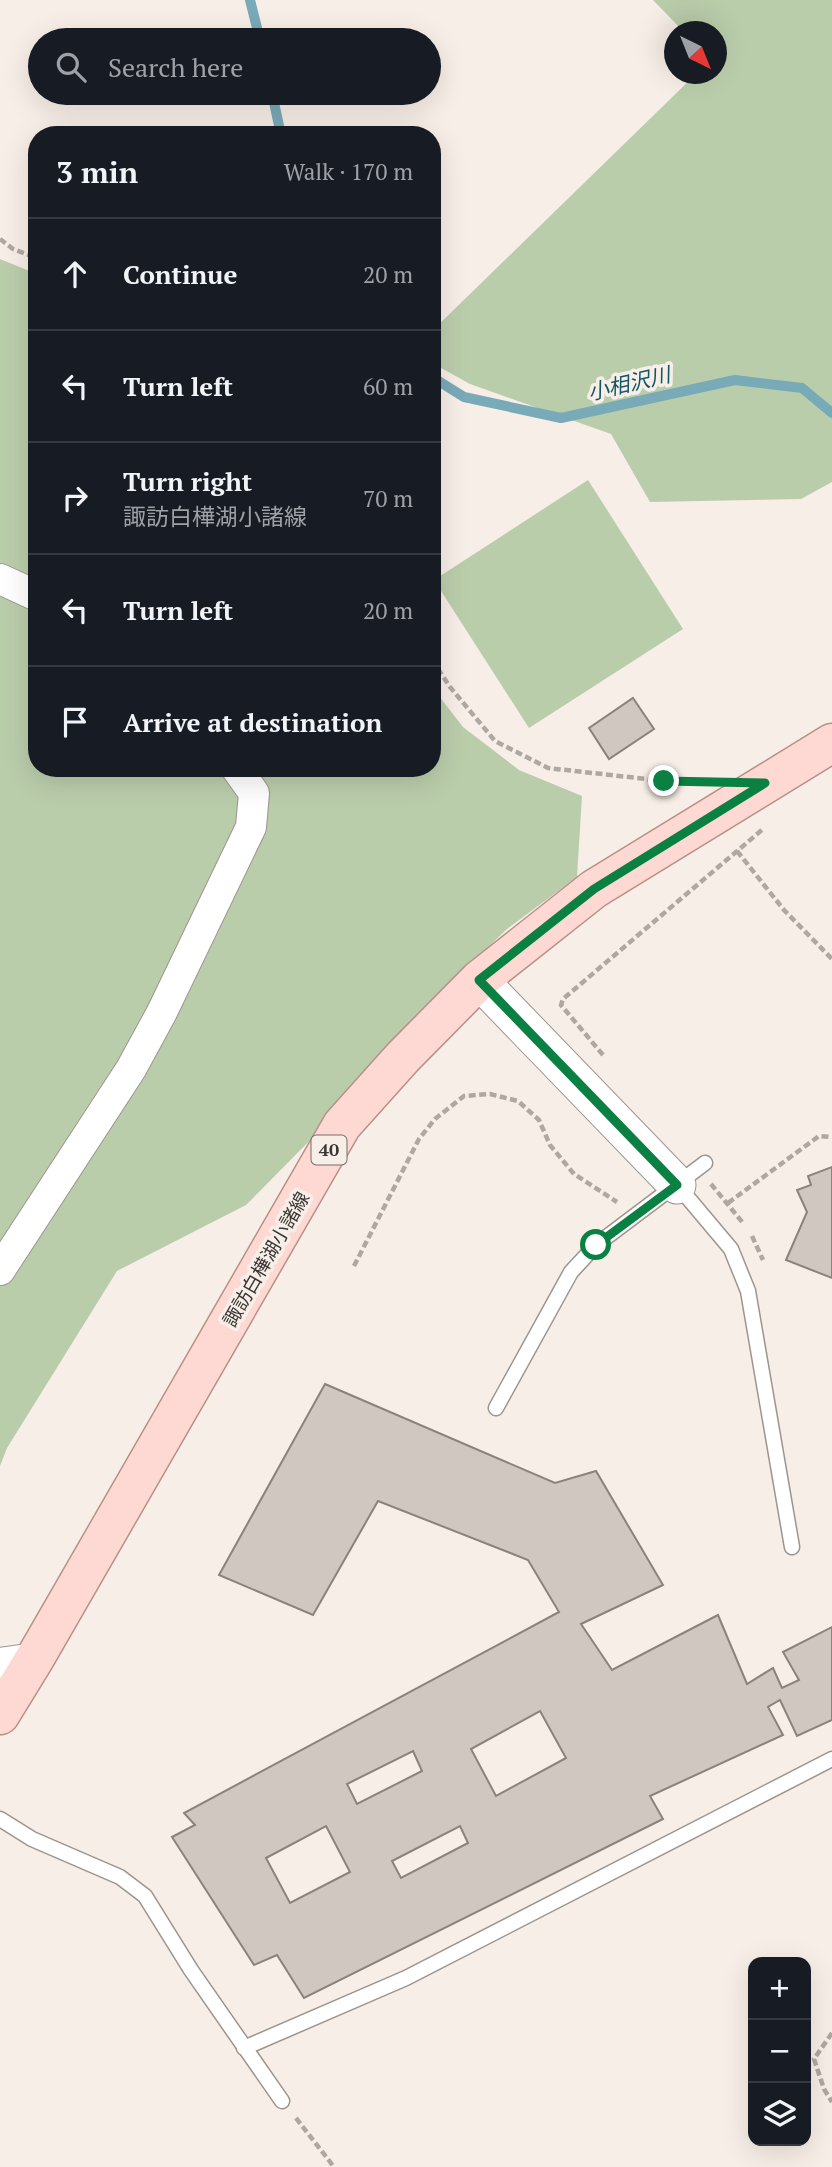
<!DOCTYPE html>
<meta charset="utf-8">
<style>
body{margin:0;font-family:"PT Serif","Noto Sans JP",serif;background:#20242c;color:#f1f3f6}
.controls{position:absolute;right:21px;bottom:21px;display:grid;overflow:hidden;border-radius:14px;box-shadow:0 7px 28px #0002}
.controls button{width:63px;height:63px;display:grid;place-items:center;padding:0;border:0;border-bottom:2px solid #363941;background:#171b24;color:#f1f3f6;font:35px sans-serif}
.compass{position:absolute;left:664px;top:21px;width:63px;height:63px;border-radius:50%;background:#171b24;box-shadow:0 7px 28px #0002;rotate:137deg}
.stop{position:absolute;width:21px;height:21px;margin:-16px;border:5px solid #0b8043;border-radius:50%;background:#fff}
.stop.end{background:#0b8043;border-color:#fff;box-shadow:0 2px 7px #0008}
.list{margin:0;padding:0;list-style:none}
h2{display:flex;justify-content:space-between;align-items:center;height:91px;margin:0;padding:0 28px;font-size:30px}
h2 small{font-size:23px;font-weight:400;color:#9ea1a6}
.list li{display:grid;grid-template-columns:46px 1fr auto;gap:21px;align-items:center;box-sizing:border-box;height:112px;padding:0 28px;border-top:2px solid #363941}
.list b{display:block;font-size:26px;white-space:nowrap}
.list p{margin:0;font-size:23px;white-space:nowrap;color:#9ea1a6}
.list em{font-size:23px;font-style:normal;color:#9ea1a6}
.icon{flex:none;width:38px;height:38px;fill:none;stroke:currentColor;stroke-width:2;stroke-linecap:round;stroke-linejoin:round}
.map{position:relative;flex:none;width:832px;height:2167px;overflow:hidden}
.search{position:absolute;background:#171b24;box-shadow:0 7px 28px #0002;left:28px;top:28px;width:413px;height:77px;display:flex;align-items:center;gap:18px;box-sizing:border-box;padding:0 24px;border-radius:38px;color:#9ea1a6;font-size:26px}
.panel{position:absolute;background:#171b24;box-shadow:0 7px 28px #0002;left:28px;top:126px;width:413px;height:651px;border-radius:28px}
.map>svg:first-child{display:block}
.green{fill:#bacdab}
.lines{fill:none;stroke-linecap:round;stroke-linejoin:round}
.stream{stroke:#79aab7;stroke-width:10}
.building{fill:#cfc7c0;stroke:#8a837d;stroke-width:2;fill-rule:evenodd}
.service-casing{stroke:#9c958e;stroke-width:17}
.minor-casing{stroke:#9c958e;stroke-width:32}
.tertiary-casing{stroke:#9c958e;stroke-width:39}
.primary-casing{stroke:#b89088;stroke-width:41}
.path{stroke:#afa8a2;stroke-width:4.5;stroke-dasharray:7 3.5;stroke-linecap:butt}
.service{stroke:#fff;stroke-width:14}
.minor{stroke:#fff;stroke-width:30}
.tertiary{stroke:#fff;stroke-width:37}
.primary{stroke:#fed9d3;stroke-width:38}
.route{stroke:#0b8043;stroke-width:9}
.labels{text-anchor:middle;stroke-width:7;stroke-linejoin:round;paint-order:stroke}
.shield{fill:#f7eee7;stroke:#726d69;stroke-width:2}
.shield-label{font-size:18px;font-weight:bold;fill:#393633}
.street-label{font-size:19px;fill:#393633;stroke:#f7eee7}
.water-label{font-size:21px;font-style:italic;fill:#135665;stroke:#f7eee7}
</style>
<div class="map">
<svg width="832" height="2167" viewBox="0 0 832 2167">
<rect width="100%" height="100%" fill="#f7eee7"/>
<g class="green">
<polygon points="653,0 832,0 832,482 801,499 650,502 611,434 470,384 432,363 432,331 696,74 716,74 716,32 683,31"/>
<polygon points="0,259 37,274 37,768 432,768 432,687 463,727 519,770 582,796 577,877 507,929 424,1008 376,1062 330,1120 246,1205 117,1271 7,1448 0,1466"/>
<polygon points="588,480 683,629 529,728 434,580"/>
</g>
<g class="lines">
<g class="stream">
<polyline points="250,0 260,40"/>
<polyline points="272,93 281,135"/>
<polyline points="432,377 464,397 561,418 735,380 802,388 832,413"/>
</g>
</g>
<g class="building">
<polygon points="633,698 654,729 609,759 589,728"/>
<polygon points="832,1167 832,1278 786,1260 807,1212 797,1190 811,1185 808,1176"/>
<path d="M325,1384L555,1483L596,1471L663,1585L581,1624L612,1670L718,1615L747,1684L773,1668L782,1688L799,1680L783,1652L832,1627V1720L797,1736L780,1700L768,1707L783,1735L650,1796L663,1819L304,1998L277,1955L254,1965L172,1837L195,1825L184,1813L559,1612L528,1560L378,1501L313,1615L219,1575ZM540,1711L566,1758L496,1796L471,1749ZM413,1751L422,1771L357,1804L347,1784ZM326,1826L350,1872L290,1903L266,1858ZM460,1826L468,1843L401,1878L392,1861Z"/>
</g>
<g class="lines">
<g class="service-casing">
<g id="service">
<polyline points="678,1186 731,1249 748,1291 792,1547"/>
<polyline points="496,1408 571,1272 596,1245 705,1163"/>
<polyline points="0,1819 32,1839 120,1877 145,1896 191,1970 282,2101"/>
<polyline points="244,2048 406,1978 832,1759"/>
</g>
</g>
<g class="minor-casing">
<g id="minor">
<polyline points="0,579 37,596"/>
<polyline points="0,1270 131,1069 162,1012 251,827 254,793 236,768"/>
<polyline points="0,1663 35,1658"/>
</g>
</g>
<g class="tertiary-casing">
<polyline id="tertiary" points="479,980 677,1185"/>
</g>
<g class="primary-casing">
<polyline id="primary" points="0,1715 35,1658 342,1125 403,1057 479,980 594,889 832,743"/>
</g>
<g class="path">
<polyline points="0,239 13,249 37,258"/>
<polyline points="432,660 450,687 495,741 548,768 664,781 701,782"/>
<polyline points="737,851 784,910 832,959"/>
<polyline points="603,1055 561,1005 563,999 763,829"/>
<polyline points="711,1184 743,1223"/>
<polyline points="728,1203 819,1136 832,1137"/>
<polyline points="752,1236 763,1260"/>
<polyline points="354,1266 419,1139 435,1119 464,1096 490,1094 518,1101 539,1120 550,1145 574,1174 617,1202"/>
<polyline points="832,2033 814,2059 824,2089 832,2102"/>
<polyline points="296,2118 334,2167"/>
</g>
<use href="#service" class="service"/>
<use href="#minor" class="minor"/>
<use href="#tertiary" class="tertiary"/>
<use href="#primary" class="primary"/>
</g>
<g class="lines">
<polyline class="route" points="596,1245 677,1185 479,980 594,889 765,783 664,781"/>
</g>
<g class="labels">
<rect class="shield" x="311.5" y="1135.5" width="35" height="29" rx="5"/>
<g class="shield-label">
<text x="329" y="1156">40</text>
</g>
<g class="street-label">
<text transform="translate(266 1259) rotate(-60)" y="7">諏訪白樺湖小諸線</text>
</g>
<g class="water-label">
<text transform="translate(629 384) rotate(-13)" y="7">小相沢川</text>
</g>
</g>
</svg>
<div class="controls">
<button>+</button>
<button>−</button>
<button><svg class="icon" aria-label="layers" viewBox="0 0 24 24"><path d="M12 4l9 5-9 5-9-5zM3 14l9 5 9-5"/></svg></button>
</div>
<svg class="compass" viewBox="-18 -18 36 36"><path d="M0-13l5 13h-10z" fill="#e53935"/><path d="M0 13l5-13h-10z" fill="#9ea1a6"/></svg>
<div class="stop" style="left:596px;top:1245px"></div>
<div class="stop end" style="left:664px;top:781px"></div>
<div class="search"><svg class="icon" aria-label="search" viewBox="0 0 24 24"><circle cx="10" cy="10" r="6"/><path d="M15 15l6 6"/></svg>Search here</div>
<section class="panel">
<h2>3 min<small>Walk · 170 m</small></h2>
<ul class="list">
<li><svg class="icon" aria-label="ahead" viewBox="0 0 24 24"><path d="M12 20V5M6 11l6-6 6 6"/></svg><div><b>Continue</b></div><em>20 m</em></li>
<li><svg class="icon" aria-label="left" viewBox="0 0 24 24"><path d="M17 20v-9H6M10 6l-5 5 5 5"/></svg><div><b>Turn left</b></div><em>60 m</em></li>
<li><svg class="icon" aria-label="right" viewBox="0 0 24 24"><path d="M7 20v-9h11M14 6l5 5-5 5"/></svg><div><b>Turn right</b><p>諏訪白樺湖小諸線</p></div><em>70 m</em></li>
<li><svg class="icon" aria-label="left" viewBox="0 0 24 24"><path d="M17 20v-9H6M10 6l-5 5 5 5"/></svg><div><b>Turn left</b></div><em>20 m</em></li>
<li><svg class="icon" aria-label="arrive" viewBox="0 0 24 24"><path d="M6 21V4h12l-3 4 3 4H6"/></svg><div><b>Arrive at destination</b></div></li>
</ul>
</section>
</div>
